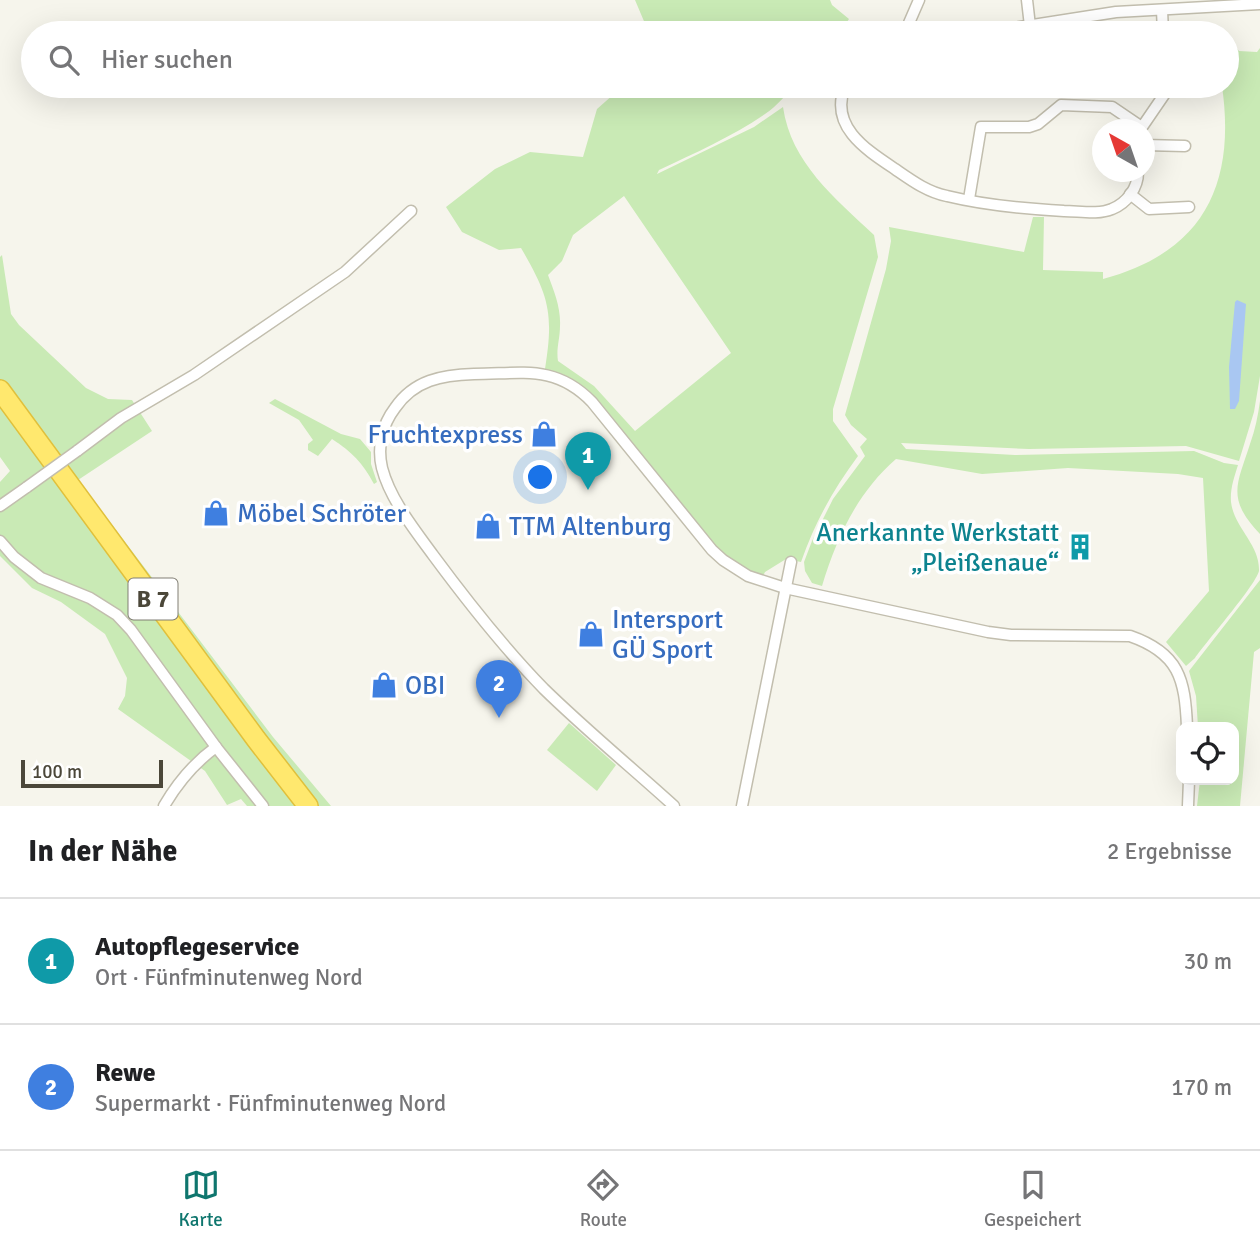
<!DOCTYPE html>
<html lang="de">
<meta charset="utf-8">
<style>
body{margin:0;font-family:Signika,sans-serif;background:#f2f2f2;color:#202124}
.controls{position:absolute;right:21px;bottom:21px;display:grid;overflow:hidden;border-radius:14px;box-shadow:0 7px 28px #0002}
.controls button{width:63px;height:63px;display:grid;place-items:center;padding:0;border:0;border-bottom:2px solid #e0e0e0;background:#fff;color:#202124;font:35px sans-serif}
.compass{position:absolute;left:1092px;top:119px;width:63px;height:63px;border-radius:50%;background:#fff;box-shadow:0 7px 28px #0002;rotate:320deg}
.scale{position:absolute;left:21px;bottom:18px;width:142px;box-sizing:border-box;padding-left:7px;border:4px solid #4b4739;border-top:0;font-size:19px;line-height:24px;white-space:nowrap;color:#4b4739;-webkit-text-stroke:5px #fff;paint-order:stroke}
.you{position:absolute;left:541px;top:478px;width:24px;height:24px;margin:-18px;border:5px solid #fff;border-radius:50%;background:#1a73e8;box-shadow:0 0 0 10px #1a73e833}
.badge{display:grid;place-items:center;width:46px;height:46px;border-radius:50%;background:#0f766e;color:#fff;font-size:23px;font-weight:700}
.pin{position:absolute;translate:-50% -58px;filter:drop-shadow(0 2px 4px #0008)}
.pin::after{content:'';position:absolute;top:37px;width:24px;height:21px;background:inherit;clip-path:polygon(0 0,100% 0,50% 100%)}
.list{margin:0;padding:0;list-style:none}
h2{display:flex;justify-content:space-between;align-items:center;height:91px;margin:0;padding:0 28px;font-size:30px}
h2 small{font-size:23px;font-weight:400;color:#757577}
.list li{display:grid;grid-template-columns:46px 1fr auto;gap:21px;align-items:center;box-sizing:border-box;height:126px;padding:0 28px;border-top:2px solid #e0e0e0}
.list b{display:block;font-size:26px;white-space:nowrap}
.list p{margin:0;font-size:23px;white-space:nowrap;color:#757577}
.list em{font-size:23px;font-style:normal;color:#757577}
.icon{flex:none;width:38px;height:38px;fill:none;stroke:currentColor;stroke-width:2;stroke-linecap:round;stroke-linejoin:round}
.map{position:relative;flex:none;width:1260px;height:806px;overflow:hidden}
.search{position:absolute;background:#fff;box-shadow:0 7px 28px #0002;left:21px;right:21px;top:21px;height:77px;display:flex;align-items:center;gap:18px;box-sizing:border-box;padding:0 24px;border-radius:38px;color:#757577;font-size:26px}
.sheet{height:343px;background:#fff}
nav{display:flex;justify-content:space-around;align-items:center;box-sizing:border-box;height:98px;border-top:2px solid #e0e0e0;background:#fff;font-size:19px;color:#757577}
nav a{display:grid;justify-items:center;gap:4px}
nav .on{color:#0f766e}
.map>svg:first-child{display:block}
.green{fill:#c9eab5;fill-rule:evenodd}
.water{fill:#a9c7f2}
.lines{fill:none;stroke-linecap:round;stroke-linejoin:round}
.street-casing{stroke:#c2beae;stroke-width:13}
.highway-casing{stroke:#e0c03c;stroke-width:22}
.street{stroke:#fff;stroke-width:10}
.highway{stroke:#ffe86e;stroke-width:19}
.street-bridge-casing{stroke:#c2beae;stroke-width:13;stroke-linecap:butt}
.street-bridge{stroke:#fff;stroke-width:10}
.labels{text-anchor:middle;stroke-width:7;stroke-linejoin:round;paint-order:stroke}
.shield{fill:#fff;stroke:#817e74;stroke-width:2}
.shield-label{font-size:24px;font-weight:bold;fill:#4b4739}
.shop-label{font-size:26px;fill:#366cbe;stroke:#fff;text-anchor:start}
.culture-label{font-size:26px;fill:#0d838f;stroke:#fff;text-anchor:end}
</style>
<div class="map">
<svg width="1260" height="806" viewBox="0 0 1260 806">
<rect width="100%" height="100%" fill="#f6f5ec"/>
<g class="green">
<polygon points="635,0 830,0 832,5 849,19 847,22 853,27 850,33 649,33"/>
<path d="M1231,43L1239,51L1257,52L1260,48V376L1254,412L1239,461L1186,446L1029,449L901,443L906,449L1015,455L1194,451L1224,463L1238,465C1234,478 1230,489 1231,502C1234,528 1260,544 1259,571C1255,586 1207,641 1195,658L1186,666L1166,642L1209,591L1203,478L1178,474L1068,468L982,474L896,459C857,493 837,537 822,586L812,583L805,571L804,562L812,541L833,499L865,456L860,447L867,439L851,425L845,415L886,269L891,241L889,227L1024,252L1033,217H1044L1043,270L1103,272V279C1204,252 1236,184 1222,86H1227V44Z"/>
<path d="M623,86H798C785,93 778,106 765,114C733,136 695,153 659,170L657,174L754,127L783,107C791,163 835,198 874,235L878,257L833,409V421L858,456C833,490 815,522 801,562L786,559L765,572L763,576L752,573L721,553L588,390L573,380L545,369C554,313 549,296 521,248L499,250L462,232L446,207L495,169L530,152L583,157L597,109ZM624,196L731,353L635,431L594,386L558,361C556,349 560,339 560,326C561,308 554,291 548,275L562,261L573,235Z"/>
<polygon points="2,255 11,314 19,325 86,388 108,399 132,400 152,431 78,480 273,737 331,806 247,806 241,799 227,805 205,771 118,709 125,696 127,678 105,634 61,602 32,588 0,556 0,482 10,471 0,457 0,257"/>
<path d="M275,399L341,434L360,439L371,452V464L377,482L374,484C363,463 352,452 332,439L318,456L308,450V444L313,440L299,420L269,403Z"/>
<path d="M1260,401V534C1226,498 1237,485 1250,444C1255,430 1258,416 1260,401Z"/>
<polygon points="1260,580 1260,648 1254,652 1240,806 1197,806 1200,780 1234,780 1234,727 1198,727 1196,696 1189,671"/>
<polygon points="569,723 616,765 597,791 547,750"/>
</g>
<polygon class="water" points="1237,300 1246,304 1239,401 1235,409 1230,409 1229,367 1235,302"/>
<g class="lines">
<g class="street-casing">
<g id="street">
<polyline points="1027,0 1030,26"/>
<polyline points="1162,10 1163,33"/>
<polyline points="910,33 909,23 919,0"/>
<polyline points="981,33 1116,12 1260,4"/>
<path d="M845,86C829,126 865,149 895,169C911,180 927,192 947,196C984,205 1026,209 1064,211C1079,211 1098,215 1112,209C1127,203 1138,188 1138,172"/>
<polyline points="1140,130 1166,92 1165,86"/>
<polyline points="1144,145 1185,146"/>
<polyline points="1130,194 1149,209 1189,207"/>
<polyline points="969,199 981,127 1029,127 1038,124 1061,105 1112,107 1140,126"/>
<polyline points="77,451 121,418 194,375 345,272 411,211"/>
<polyline points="0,506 27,487"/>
<polyline points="0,541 14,557 41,578 90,598 117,615 131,630 216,747 263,806"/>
<path d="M164,806C178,782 194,763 216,747"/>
<path d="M674,806C631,767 586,730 544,689C504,648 467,601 433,555C414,529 390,499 382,468C377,447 382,425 395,408C414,380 442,375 474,374C522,374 555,364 592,402L712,550L723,560L748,576L785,588L988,632L1011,635L1130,636C1179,653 1185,679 1187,727"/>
<polyline points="742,806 791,562"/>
<polyline points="1188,806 1189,780"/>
</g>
</g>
<g class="highway-casing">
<polyline id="highway" points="0,390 256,739 308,806"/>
</g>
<use href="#street" class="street"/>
<use href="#highway" class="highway"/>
<g class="street-bridge-casing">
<polyline id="street-bridge" points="27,487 77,451"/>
</g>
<use href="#street-bridge" class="street-bridge"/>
</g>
<defs>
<g id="shop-bare" transform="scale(2.1)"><path d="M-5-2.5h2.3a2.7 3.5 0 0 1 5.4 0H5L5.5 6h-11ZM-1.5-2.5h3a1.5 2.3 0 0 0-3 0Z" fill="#3f7fe0" stroke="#fff" stroke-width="2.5" paint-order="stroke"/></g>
<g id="building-bare" transform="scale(2.1)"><path d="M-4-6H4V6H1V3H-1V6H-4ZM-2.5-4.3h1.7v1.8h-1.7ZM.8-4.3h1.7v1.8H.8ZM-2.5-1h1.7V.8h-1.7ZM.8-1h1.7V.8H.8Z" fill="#0f9aa8" stroke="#fff" stroke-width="2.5" paint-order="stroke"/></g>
</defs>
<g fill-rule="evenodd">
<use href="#shop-bare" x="544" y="434"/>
<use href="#shop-bare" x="216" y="513"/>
<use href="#shop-bare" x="488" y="526"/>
<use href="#building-bare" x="1080" y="547"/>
<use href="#shop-bare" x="591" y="634"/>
<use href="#shop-bare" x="384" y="685"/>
</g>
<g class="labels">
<rect class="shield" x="128.5" y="578.5" width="49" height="41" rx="5"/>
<g class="shield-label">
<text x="153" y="607">B 7</text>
</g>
<g class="shop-label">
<text x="523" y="443" text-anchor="end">Fruchtexpress</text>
<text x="237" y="522">Möbel Schröter</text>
<text x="509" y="535">TTM Altenburg</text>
<text x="612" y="628">Intersport<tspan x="612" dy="30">GÜ Sport</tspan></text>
<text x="405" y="694">OBI</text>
</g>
<g class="culture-label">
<text x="1059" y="541">Anerkannte Werkstatt<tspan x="1059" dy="30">„Pleißenaue“</tspan></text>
</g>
</g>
</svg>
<div class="controls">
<button><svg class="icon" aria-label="locate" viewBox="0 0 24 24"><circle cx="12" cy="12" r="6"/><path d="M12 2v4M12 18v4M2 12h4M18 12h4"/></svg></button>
</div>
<svg class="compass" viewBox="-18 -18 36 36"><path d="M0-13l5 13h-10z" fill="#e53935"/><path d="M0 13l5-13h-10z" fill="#757577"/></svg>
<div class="scale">100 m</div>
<div class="you"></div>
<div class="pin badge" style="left:588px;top:490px;background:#0f9aa8">1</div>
<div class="pin badge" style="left:499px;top:718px;background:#3f7fe0">2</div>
<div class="search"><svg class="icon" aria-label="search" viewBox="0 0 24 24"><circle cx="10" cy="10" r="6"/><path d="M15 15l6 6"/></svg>Hier suchen</div>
</div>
<section class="sheet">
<h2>In der Nähe<small>2 Ergebnisse</small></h2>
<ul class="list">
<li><span class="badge" style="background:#0f9aa8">1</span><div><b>Autopflegeservice</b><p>Ort · Fünfminutenweg Nord</p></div><em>30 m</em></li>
<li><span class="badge" style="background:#3f7fe0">2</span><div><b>Rewe</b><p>Supermarkt · Fünfminutenweg Nord</p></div><em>170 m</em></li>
</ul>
</section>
<nav>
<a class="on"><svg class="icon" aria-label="map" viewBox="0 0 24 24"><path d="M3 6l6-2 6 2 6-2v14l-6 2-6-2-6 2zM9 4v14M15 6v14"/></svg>Karte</a>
<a><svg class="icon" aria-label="directions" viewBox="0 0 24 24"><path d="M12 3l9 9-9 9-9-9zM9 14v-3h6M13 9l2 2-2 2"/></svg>Route</a>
<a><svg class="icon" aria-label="saved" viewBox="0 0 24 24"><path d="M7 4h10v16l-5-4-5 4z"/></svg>Gespeichert</a>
</nav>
